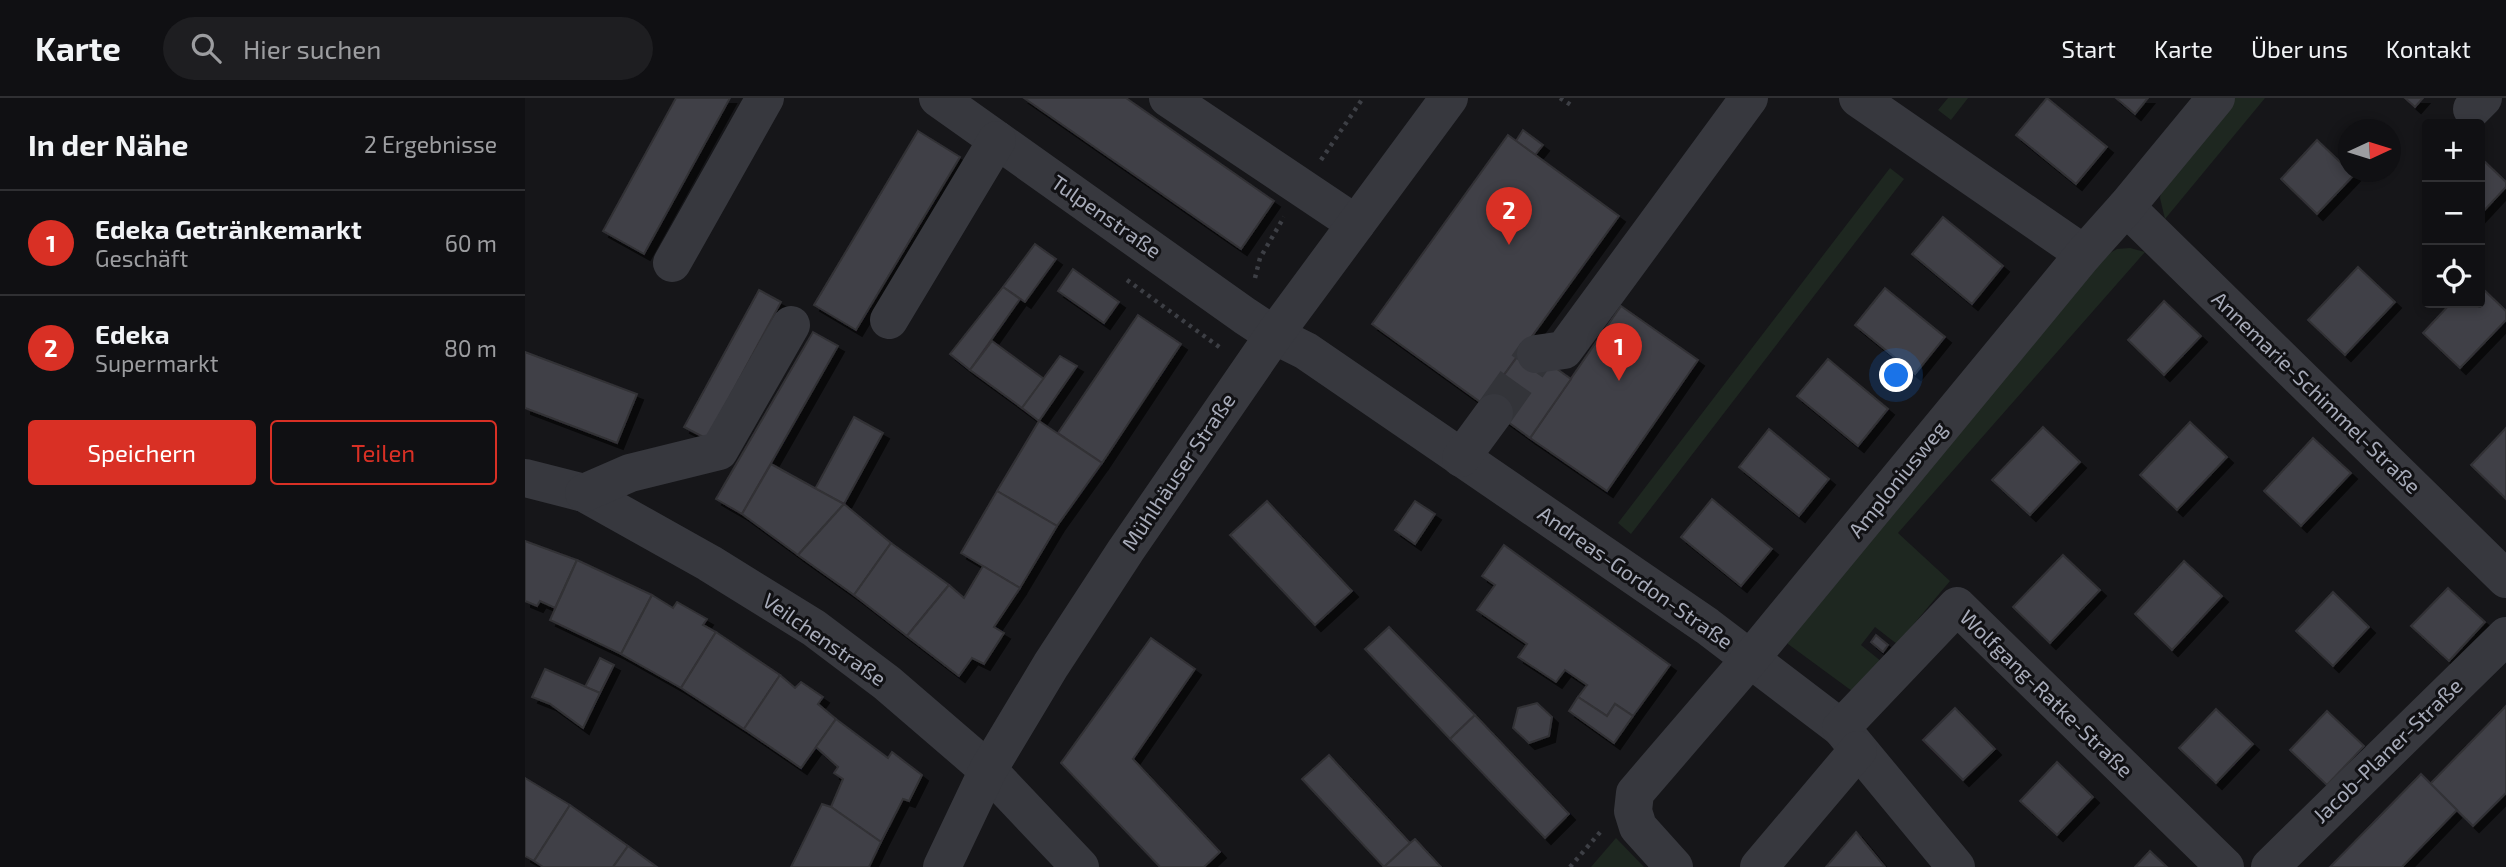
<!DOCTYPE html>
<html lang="de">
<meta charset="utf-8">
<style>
body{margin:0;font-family:"Exo 2",sans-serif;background:#1e1e21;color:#f1f3f6}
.controls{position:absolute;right:21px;top:21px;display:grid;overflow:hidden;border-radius:7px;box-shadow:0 4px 10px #0003}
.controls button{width:63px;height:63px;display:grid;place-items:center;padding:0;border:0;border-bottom:2px solid #303033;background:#101013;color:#f1f3f6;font:35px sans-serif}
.compass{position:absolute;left:1813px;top:21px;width:63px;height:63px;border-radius:50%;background:#101013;box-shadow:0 4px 10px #0003;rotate:86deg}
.you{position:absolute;left:1372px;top:278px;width:24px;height:24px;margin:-18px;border:5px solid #fff;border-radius:50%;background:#1a73e8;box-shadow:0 0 0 10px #1a73e833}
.badge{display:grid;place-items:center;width:46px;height:46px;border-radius:50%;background:#d93025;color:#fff;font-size:23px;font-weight:700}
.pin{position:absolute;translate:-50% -58px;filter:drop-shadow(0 2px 4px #0008)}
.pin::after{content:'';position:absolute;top:37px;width:24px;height:21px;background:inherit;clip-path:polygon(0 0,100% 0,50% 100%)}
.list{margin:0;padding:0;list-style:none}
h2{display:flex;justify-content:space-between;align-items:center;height:91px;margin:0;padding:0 28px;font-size:30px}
h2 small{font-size:23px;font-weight:400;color:#9c9da0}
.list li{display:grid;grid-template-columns:46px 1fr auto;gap:21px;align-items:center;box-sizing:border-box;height:105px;padding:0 28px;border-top:2px solid #303033}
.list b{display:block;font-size:26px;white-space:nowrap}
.list p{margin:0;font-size:23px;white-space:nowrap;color:#9c9da0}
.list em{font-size:23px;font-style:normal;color:#9c9da0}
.actions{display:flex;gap:14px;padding:21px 28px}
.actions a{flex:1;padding:16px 0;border:2px solid #d93025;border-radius:7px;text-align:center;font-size:24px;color:#d93025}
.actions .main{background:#d93025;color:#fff}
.icon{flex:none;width:38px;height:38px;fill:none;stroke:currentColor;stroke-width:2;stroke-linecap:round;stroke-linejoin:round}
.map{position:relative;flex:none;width:1981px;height:769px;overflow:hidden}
header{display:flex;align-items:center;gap:42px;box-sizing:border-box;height:98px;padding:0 35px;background:#101013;border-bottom:2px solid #303033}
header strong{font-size:33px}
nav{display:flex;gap:38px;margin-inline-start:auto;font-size:24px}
.search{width:490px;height:63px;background:#1e1e21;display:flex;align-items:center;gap:18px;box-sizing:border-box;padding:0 24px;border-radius:38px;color:#9c9da0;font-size:26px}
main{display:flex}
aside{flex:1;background:#101013}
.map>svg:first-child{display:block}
.grass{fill:#1e2720}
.building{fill:#404046;stroke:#313035;stroke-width:2;filter:url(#shadow)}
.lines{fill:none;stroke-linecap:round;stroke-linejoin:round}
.minor-tunnel{stroke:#333439;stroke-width:38;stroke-dasharray:38 19;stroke-linecap:butt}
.path{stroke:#3d3f45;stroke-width:4.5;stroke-dasharray:3.5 5;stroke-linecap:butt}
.minor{stroke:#37383e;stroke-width:38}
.labels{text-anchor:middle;stroke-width:6;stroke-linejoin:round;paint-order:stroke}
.street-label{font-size:21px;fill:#a7abb9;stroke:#111114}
</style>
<header>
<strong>Karte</strong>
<div class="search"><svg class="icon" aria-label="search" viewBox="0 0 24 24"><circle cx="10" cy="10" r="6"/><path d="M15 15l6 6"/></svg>Hier suchen</div>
<nav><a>Start</a><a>Karte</a><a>Über uns</a><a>Kontakt</a></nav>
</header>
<main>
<aside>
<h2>In der Nähe<small>2 Ergebnisse</small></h2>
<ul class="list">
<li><span class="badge">1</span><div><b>Edeka Getränkemarkt</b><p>Geschäft</p></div><em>60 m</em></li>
<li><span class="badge">2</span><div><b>Edeka</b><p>Supermarkt</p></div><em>80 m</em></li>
</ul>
<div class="actions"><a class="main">Speichern</a><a>Teilen</a></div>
</aside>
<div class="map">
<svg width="1981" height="769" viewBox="0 0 1981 769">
<defs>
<filter id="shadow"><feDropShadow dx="6" dy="6" stdDeviation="0" flood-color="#0009"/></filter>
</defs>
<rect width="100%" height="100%" fill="#161619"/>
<g class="grass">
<polygon points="1423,0 1443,0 1426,22 1413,12"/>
<polygon points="1709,0 1740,0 1640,121 1635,100 1638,85"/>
<polygon points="1365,70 1379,81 1106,436 1093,425"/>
<polygon points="1605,150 1620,154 1373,435 1425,483 1372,546 1350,529 1336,547 1357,564 1327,593 1263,546 1262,534 1583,156 1592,151"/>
<polygon points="1091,740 1119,769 1066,769"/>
</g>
<g class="building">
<polygon points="151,0 205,0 119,156 78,133"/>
<polygon points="499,0 601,0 749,103 716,151"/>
<polygon points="1522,0 1582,49 1551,86 1491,37"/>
<polygon points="1591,0 1623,0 1610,16"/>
<polygon points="1880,0 1898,0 1890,9"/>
<polygon points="998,32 1018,47 1010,57 991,43"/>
<polygon points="393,33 435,59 331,232 289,207"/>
<polygon points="983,37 1094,118 958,306 847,226"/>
<polygon points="1792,42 1829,77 1792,116 1756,81"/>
<polygon points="1955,59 1981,84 1981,89 1955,117"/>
<polygon points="1418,119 1478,168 1447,206 1387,156"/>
<polygon points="510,146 531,161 500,204 478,189"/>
<polygon points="1833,169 1870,204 1820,257 1783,222"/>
<polygon points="548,171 594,204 579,225 533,193"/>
<polygon points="1955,188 1981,213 1981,222 1935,270 1898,235 1926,205 1955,205"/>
<polygon points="478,189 495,201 445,272 425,256"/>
<polygon points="1360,190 1420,239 1390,276 1330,227"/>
<polygon points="234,192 256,204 182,341 159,329"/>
<polygon points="1639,203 1676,238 1639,277 1603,242"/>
<polygon points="1096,208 1173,262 1082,393 1005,340"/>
<polygon points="613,217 656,246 577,365 533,335"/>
<polygon points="288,234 313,248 217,416 191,401"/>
<polygon points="467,243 519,281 497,310 445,272"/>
<polygon points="1000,248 1046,281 1005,340 958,306"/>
<polygon points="0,254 112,296 92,345 0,310"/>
<polygon points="535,258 552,268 514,323 497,310"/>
<polygon points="1303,261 1363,311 1333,348 1272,298"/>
<polygon points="329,319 358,335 319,406 290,391"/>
<polygon points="514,323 577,365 532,428 472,393"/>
<polygon points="1665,324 1702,359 1652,412 1615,377"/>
<polygon points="1518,329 1555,364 1505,417 1467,382"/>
<polygon points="1981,330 1981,401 1946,367"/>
<polygon points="1244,331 1304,381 1274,418 1214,369"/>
<polygon points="1788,340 1826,375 1776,428 1739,393"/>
<polygon points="246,366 319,406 273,457 217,416"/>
<polygon points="472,393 532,428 495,490 436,455"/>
<polygon points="1187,401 1247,451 1216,488 1156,439"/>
<polygon points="742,403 827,493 790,527 705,437"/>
<polygon points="890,403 910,416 890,446 870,432"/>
<polygon points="319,406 366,445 329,497 273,457"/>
<polygon points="0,443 52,462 30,510 15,503 12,508 0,503"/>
<polygon points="366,445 424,487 382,538 329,497"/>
<polygon points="979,447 1145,567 1108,618 1090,606 1082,618 1053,599 1062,587 1040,572 1031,584 993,559 1002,546 952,512 970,487 957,478"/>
<polygon points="1538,457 1575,492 1525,545 1488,509"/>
<polygon points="52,462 127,497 96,556 25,522"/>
<polygon points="1659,463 1697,498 1647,552 1610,516"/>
<polygon points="458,468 495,490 469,529 479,535 459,566 447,560 434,578 382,538 424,487 439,500"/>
<polygon points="1923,490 1960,524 1924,563 1886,528"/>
<polygon points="1808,494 1844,529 1808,568 1771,533"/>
<polygon points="127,497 148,510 152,504 182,521 178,527 191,534 156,590 96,556"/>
<polygon points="864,529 950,617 925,641 840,551"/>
<polygon points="191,534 255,577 219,631 156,590"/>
<polygon points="1351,537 1363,547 1358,554 1346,544"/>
<polygon points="626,540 670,571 608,661 695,754 679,769 635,769 536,665"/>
<polygon points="75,560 89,567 75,595 60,589"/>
<polygon points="20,571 75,595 58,630 25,606 7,599"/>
<polygon points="255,577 270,590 276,584 298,599 293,606 311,621 276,670 219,631"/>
<polygon points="1053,599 1082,618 1090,606 1108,618 1089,645 1044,613"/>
<polygon points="1012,605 1027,619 1024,638 1004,645 988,630 993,610"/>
<polygon points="1981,608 1981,695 1948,728 1905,686"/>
<polygon points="1430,610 1470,651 1438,682 1398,642"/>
<polygon points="1691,611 1728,646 1691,685 1654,650"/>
<polygon points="1802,613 1839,648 1802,687 1765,652"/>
<polygon points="950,617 1044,716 1020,740 925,641"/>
<polygon points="311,621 363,660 367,654 397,677 384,703 378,701 356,744 306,709 318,681 309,675 313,669 291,649"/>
<polygon points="804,657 885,745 859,769 777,681"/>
<polygon points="1532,664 1568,699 1532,737 1495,703"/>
<polygon points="1896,676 1932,712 1877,769 1805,769"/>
<polygon points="0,680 45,707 9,763 0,758"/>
<polygon points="297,706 306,709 356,744 344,769 266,769"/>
<polygon points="45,707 103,748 88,769 18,769 9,763"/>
<polygon points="1331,734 1360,769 1301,769"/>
<polygon points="890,741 916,769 859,769 885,745"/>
<polygon points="103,748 132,769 88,769"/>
<polygon points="1625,753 1642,769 1610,769"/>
</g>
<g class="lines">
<polyline class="minor-tunnel" points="969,315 1011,256"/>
<g class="path">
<polyline points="1035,0 1046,7"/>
<polyline points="796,62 838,0"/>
<polyline points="730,180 735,160 759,119"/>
<polyline points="602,182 697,251"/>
<polyline points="1045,769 1077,732"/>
</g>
<g class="minor">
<polyline points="413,0 720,218 749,237 781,253 1182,528 1316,630 1431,769"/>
<polyline points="643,0 831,126"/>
<polyline points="1333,0 1559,156"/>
<polyline points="1947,11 1958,0"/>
<polyline points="1601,109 1981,481"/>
<polyline points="147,165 240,0"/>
<polyline points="364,222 472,42"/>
<polyline points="1011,256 1039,252 1224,0"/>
<polyline points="936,360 969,315"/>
<polyline points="0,380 59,395 184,465 289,530 362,585 463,672 555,769"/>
<polyline points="59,395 105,375 194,353 266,227"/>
<polyline points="1316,630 1432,508 1700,769"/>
<polyline points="417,769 463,672 526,567 601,452 749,237 924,0"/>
<polyline points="1149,769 1113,729 1108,713 1110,695 1225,561 1559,156 1601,109 1691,0"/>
<polyline points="1234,769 1333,652"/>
<polyline points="1745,769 1981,538"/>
</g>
</g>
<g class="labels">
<g class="street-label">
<text transform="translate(581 119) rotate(35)" y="7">Tulpenstraße</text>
<text transform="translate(1791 295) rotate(44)" y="7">Annemarie-Schimmel-Straße</text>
<text transform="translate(654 374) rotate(-56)" y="7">Mühlhäuser Straße</text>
<text transform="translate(1373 382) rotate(-51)" y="7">Amploniusweg</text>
<text transform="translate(1110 480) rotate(35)" y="7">Andreas-Gordon-Straße</text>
<text transform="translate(299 542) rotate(35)" y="7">Veilchenstraße</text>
<text transform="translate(1521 596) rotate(44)" y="7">Wolfgang-Ratke-Straße</text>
<text transform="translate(1863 653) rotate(-44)" y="7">Jacob-Planer-Straße</text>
</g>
</g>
</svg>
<div class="controls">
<button>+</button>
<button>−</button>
<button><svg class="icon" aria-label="locate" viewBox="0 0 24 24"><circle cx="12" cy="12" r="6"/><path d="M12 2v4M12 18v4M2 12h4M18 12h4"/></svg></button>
</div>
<svg class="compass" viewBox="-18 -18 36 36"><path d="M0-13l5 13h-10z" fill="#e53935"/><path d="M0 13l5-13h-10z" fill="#9c9da0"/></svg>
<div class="you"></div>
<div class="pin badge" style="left:1094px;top:283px">1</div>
<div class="pin badge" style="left:984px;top:147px">2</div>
</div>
</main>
